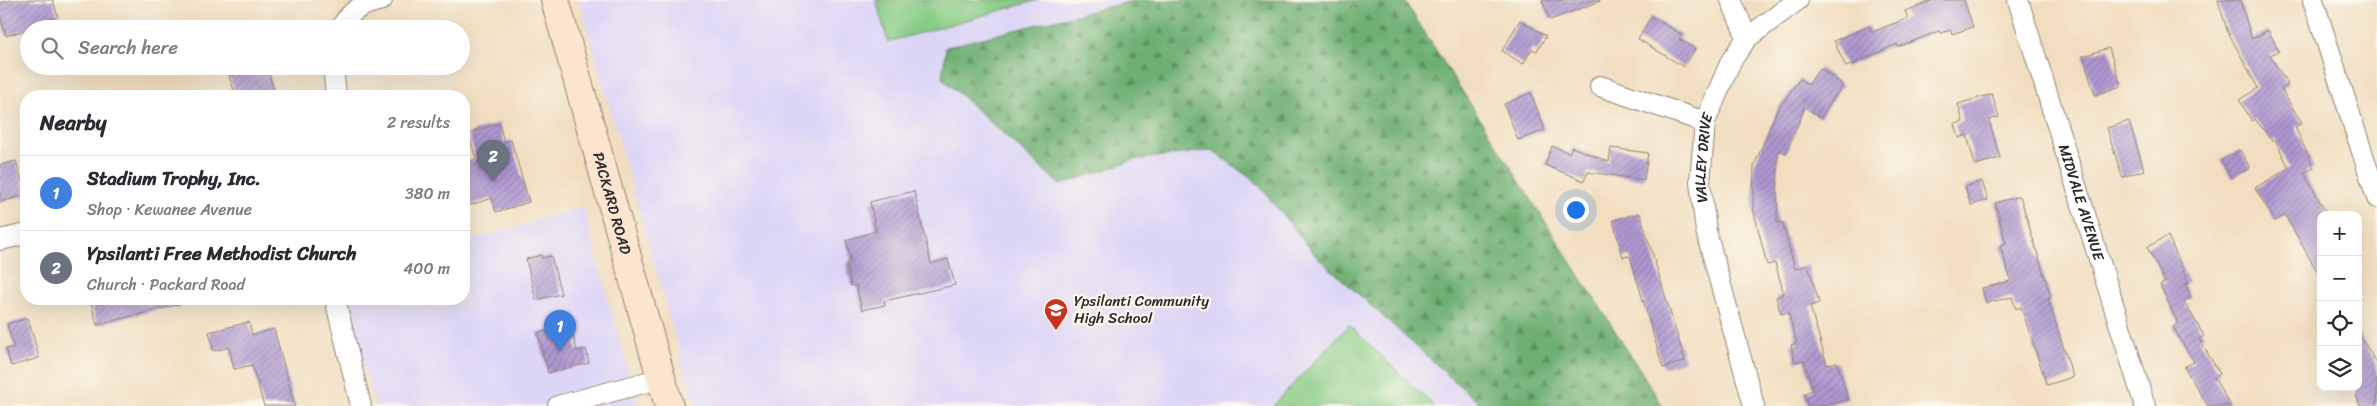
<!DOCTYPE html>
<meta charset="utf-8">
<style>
body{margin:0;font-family:Sriracha,sans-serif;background:#f2f2f3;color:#2b2b33}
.controls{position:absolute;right:15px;bottom:15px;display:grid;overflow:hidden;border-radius:10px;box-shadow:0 5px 20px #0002}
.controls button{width:45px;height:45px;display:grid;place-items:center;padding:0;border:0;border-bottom:1px solid #e1e1e2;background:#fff;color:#2b2b33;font:25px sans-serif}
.you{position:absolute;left:1575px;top:209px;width:18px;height:18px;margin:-12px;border:4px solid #fff;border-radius:50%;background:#1a73e8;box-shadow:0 0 0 8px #1a73e833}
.badge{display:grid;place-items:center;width:32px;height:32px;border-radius:50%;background:#2563eb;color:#fff;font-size:16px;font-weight:700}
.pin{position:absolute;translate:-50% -41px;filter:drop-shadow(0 1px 2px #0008)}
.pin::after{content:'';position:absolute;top:26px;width:18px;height:15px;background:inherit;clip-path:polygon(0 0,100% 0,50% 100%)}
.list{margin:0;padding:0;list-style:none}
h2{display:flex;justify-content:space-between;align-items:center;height:65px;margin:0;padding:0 20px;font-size:21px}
h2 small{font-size:16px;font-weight:400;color:#7c7c81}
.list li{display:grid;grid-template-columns:32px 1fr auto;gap:15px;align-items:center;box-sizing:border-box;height:75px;padding:0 20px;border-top:1px solid #e1e1e2}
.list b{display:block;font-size:19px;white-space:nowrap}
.list p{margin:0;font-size:16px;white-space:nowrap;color:#7c7c81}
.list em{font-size:16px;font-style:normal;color:#7c7c81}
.icon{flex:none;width:28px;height:28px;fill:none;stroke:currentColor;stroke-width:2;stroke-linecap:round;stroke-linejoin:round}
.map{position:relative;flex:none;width:2377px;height:406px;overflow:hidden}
.search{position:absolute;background:#fff;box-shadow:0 5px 20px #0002;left:20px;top:20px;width:450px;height:55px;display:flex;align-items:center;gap:12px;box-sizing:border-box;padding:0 18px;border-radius:28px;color:#7c7c81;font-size:19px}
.panel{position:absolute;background:#fff;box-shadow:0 5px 20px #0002;left:20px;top:90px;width:450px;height:215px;border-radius:20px}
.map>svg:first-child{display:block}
.built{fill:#ddd5f6}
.grass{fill:#89cc85;stroke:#5a7c58}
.forest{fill:url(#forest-firs);stroke:#4c6e4e}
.building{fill:url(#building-hatch)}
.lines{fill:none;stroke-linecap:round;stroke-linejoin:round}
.minor-casing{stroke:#8e8476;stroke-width:22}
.secondary-casing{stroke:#8e8476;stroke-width:30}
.minor{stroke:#fff;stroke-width:20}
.secondary{stroke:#fbe5cf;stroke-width:28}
.labels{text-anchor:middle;stroke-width:4.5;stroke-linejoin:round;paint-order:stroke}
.street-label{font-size:15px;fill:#2b2b2b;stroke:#fbf7ec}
.poi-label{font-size:15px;fill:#2b2b2b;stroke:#fbf7ec;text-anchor:start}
</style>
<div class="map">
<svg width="2377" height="406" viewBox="0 0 2377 406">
<defs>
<pattern id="forest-firs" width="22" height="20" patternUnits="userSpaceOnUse" patternTransform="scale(1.25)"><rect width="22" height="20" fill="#6eb072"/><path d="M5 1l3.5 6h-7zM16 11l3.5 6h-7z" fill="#5b8f5e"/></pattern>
<pattern id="building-hatch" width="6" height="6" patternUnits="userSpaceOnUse" patternTransform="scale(1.25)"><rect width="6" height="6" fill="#af98d1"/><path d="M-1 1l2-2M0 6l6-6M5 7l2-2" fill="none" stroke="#8f7caa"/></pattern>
</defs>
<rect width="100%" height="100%" fill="#fbf7ec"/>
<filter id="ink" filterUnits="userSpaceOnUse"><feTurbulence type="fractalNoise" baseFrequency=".02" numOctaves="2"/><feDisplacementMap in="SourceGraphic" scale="10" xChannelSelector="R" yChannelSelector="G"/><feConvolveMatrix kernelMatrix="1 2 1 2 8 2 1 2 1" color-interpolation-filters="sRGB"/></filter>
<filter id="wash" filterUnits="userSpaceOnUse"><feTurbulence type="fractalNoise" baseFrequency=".0096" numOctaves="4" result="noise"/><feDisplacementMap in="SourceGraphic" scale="20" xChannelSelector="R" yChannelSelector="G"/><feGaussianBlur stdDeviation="1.12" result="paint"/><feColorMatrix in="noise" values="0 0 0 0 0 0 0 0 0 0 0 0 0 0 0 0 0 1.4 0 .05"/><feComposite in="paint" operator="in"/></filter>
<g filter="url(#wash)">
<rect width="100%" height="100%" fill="#f1dec0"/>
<g class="built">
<polygon points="579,0 1404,0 1663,406 695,406"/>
<polygon points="583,207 638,406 375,406 345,299 464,299 464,242"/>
</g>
<g class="grass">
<polygon points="876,0 1038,0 888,42"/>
<polygon points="1349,325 1434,406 1273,406"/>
</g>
<polygon class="forest" points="1136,0 1404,0 1663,406 1482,406 1315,255 1257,183 1212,150 1134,160 1060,185 942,78 946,47"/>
<g id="blocks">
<g class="building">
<polygon points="12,0 53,0 58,17 38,22 39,26 6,36 0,16 0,3"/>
<polygon points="1542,0 1600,0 1600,1 1550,20"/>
<polygon points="1934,0 1964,0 1973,27 1952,34 1951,30 1940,33 1939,31 1898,47 1897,44 1846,67 1834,41 1869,26 1872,32 1908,18 1905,11"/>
<polygon points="2218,0 2240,0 2252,39 2268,30 2279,51 2270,55 2288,85 2281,89 2302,123 2295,127 2314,168 2304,173 2327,214 2321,215 2321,278 2285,215 2275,221 2255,188 2289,168 2275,139 2272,141 2255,119 2252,121 2239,100 2258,88 2227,30"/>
<polygon points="1651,16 1682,35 1679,39 1695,49 1684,67 1638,39"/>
<polygon points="1520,20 1546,36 1537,51 1532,49 1523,64 1502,51"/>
<polygon points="2109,48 2121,86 2095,95 2083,56"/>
<polygon points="261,66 267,66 275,96 236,96 229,76"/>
<polygon points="1820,68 1843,85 1820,118 1805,107 1786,153 1778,150 1777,223 1782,222 1795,269 1808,265 1819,303 1810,306 1827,365 1837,362 1848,399 1824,406 1808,406 1804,393 1813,390 1804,360 1795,362 1791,345 1797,343 1788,312 1781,314 1776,297 1784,294 1775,263 1767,265 1753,208 1754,166 1778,108 1800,79 1808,85"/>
<polygon points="1531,93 1545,130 1518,140 1504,104"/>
<polygon points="1992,94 1999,117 1989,120 2000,158 1975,165 1967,135 1959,138 1955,124 1963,122 1958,104"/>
<polygon points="2129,121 2144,170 2122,177 2107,128"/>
<polygon points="499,123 504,142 511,140 529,202 496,212 492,198 464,207 464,163 476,159 469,135 474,131"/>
<polygon points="1552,146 1569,153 1572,147 1609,162 1611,148 1648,153 1644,180 1588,172 1584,181 1545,165"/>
<polygon points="2240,150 2250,168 2231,178 2221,160"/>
<polygon points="16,161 26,195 0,202 0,165"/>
<polygon points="1982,181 1988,200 1971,205 1965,187"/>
<polygon points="914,191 931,264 948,259 955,285 884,301 885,305 862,310 856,285 851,286 846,263 851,262 846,240 876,231 870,202"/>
<polygon points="2020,196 2051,298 2048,299 2073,377 2047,385 2021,307 2016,309 2012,297 1986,303 1982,288 2011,281 2000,245 2006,243 1995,203"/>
<polygon points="1640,213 1685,361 1663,368 1630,256 1623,257 1613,220"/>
<polygon points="2168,236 2189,283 2185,284 2191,298 2184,301 2204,336 2199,339 2220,374 2214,378 2231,406 2208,406 2184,367 2194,362 2173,327 2178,323 2160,285 2165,282 2147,247"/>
<polygon points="541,255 542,258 551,256 561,294 536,300 526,259"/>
<polygon points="90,299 180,299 180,304 97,325"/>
<polygon points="28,318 39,358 11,366 6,349 14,347 7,324"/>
<polygon points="249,322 252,335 274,329 295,406 264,406 252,365 234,369 229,347 214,351 209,332"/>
<polygon points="570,325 577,351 586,349 589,363 548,373 538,333"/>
<polygon points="2358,332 2377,364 2377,406 2360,406 2356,395 2358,394"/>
</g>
</g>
</g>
<g filter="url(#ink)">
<use href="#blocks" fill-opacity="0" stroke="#8e8476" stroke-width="1"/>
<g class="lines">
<g class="minor-casing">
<g id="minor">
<polyline points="1731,0 1747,38"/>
<path id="s1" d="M2018,0L2145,406"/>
<polyline points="2313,0 2377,198"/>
<path d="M340,29C351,10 360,5 382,0"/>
<polyline points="333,66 336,96"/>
<polyline points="1600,86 1705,122"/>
<polyline points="0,240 26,234"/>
<polyline points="335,299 361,406"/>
<polyline points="558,406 662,378"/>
<path id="s2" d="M1754,406L1706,231L1700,182L1705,122L1731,61L1747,38L1798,0"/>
</g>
</g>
<g class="secondary-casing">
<g id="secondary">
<path id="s3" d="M555,0L669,406"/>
</g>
</g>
<use href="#minor" class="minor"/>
<use href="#secondary" class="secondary"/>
</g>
</g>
<defs>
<g id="school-pin" transform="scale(1.25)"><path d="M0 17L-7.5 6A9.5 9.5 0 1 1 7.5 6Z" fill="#c8321e" stroke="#fbf7ec"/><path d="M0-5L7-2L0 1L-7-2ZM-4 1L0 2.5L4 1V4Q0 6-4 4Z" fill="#fff"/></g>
</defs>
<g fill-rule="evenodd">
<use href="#school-pin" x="1056" y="310"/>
</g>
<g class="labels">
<g class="street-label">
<text dy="5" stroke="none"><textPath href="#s2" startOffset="255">VALLEY DRIVE</textPath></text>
<text dy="5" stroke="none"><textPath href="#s3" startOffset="211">PACKARD ROAD</textPath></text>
<text dy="5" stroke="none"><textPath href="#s1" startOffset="212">MIDVALE AVENUE</textPath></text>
</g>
<g class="poi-label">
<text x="1074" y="306">Ypsilanti Community<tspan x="1074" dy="17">High School</tspan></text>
</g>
</g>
</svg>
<div class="controls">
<button>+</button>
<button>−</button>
<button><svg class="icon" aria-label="locate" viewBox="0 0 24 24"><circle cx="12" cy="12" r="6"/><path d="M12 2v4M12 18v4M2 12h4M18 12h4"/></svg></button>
<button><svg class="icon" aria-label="layers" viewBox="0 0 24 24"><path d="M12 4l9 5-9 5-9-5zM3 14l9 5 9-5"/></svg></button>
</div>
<div class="you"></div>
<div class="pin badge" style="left:560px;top:351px;background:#3f7fe0">1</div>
<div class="pin badge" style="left:493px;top:181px;background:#6b7280">2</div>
<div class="search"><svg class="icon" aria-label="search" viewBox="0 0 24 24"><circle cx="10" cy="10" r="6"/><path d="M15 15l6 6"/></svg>Search here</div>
<section class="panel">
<h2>Nearby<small>2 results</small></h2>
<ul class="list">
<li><span class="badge" style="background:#3f7fe0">1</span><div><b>Stadium Trophy, Inc.</b><p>Shop · Kewanee Avenue</p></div><em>380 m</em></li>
<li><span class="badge" style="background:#6b7280">2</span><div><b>Ypsilanti Free Methodist Church</b><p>Church · Packard Road</p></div><em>400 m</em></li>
</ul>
</section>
</div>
